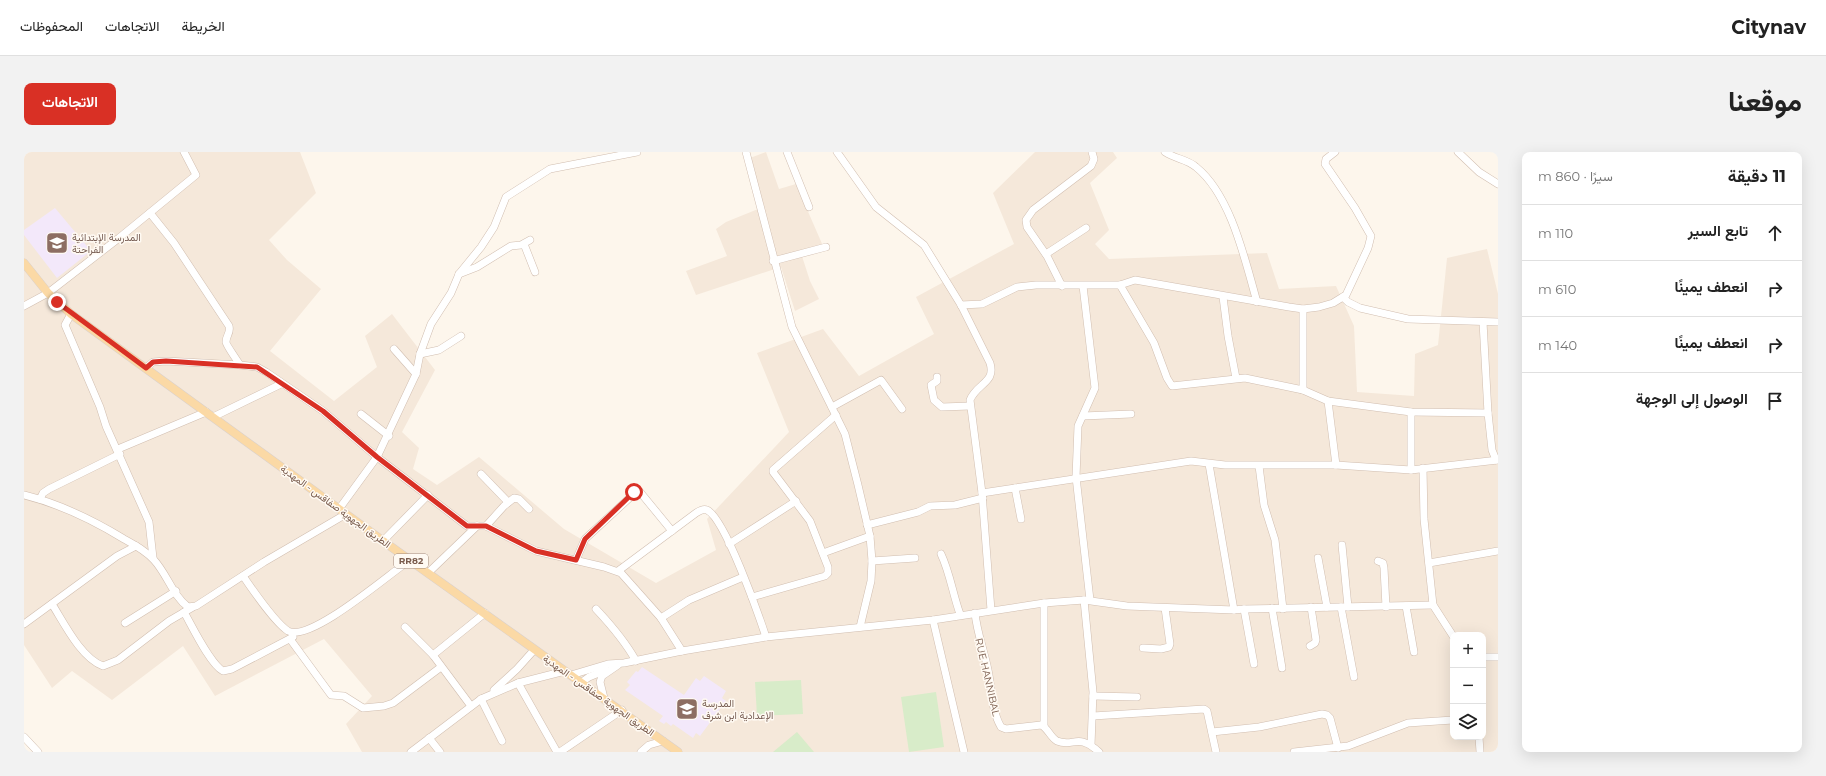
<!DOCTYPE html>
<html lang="ar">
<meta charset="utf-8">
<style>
body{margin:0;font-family:Montserrat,Vazirmatn,sans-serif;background:#f2f2f2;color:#222;direction:rtl}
.controls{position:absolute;right:12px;bottom:12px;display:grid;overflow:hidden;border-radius:8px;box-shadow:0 4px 16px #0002}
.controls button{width:36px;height:36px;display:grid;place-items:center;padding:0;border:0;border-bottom:1px solid #e0e0e0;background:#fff;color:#222;font:20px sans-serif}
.stop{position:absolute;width:12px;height:12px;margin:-9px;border:3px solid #d93025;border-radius:50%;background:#fff}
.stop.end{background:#d93025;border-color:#fff;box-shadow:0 1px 4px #0008}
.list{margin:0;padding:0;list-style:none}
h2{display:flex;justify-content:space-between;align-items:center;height:52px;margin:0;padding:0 16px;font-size:17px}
h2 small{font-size:13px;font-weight:400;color:#767676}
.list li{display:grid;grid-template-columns:26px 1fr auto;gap:12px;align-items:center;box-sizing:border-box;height:56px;padding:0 16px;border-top:1px solid #e0e0e0}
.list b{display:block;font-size:15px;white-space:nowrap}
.list em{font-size:13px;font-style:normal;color:#767676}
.icon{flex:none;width:22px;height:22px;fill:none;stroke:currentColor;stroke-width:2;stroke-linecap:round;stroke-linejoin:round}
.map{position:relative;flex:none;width:1474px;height:600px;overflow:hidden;direction:ltr;border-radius:8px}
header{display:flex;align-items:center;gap:24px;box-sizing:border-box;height:56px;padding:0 20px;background:#fff;border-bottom:1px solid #e0e0e0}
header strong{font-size:19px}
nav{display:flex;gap:22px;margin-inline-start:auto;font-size:14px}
.intro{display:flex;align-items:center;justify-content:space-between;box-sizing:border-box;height:96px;padding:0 24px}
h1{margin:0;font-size:28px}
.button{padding:10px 18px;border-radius:8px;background:#d93025;color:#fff;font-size:14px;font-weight:700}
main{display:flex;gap:24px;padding:0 24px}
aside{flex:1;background:#fff;border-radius:8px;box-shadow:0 4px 16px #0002}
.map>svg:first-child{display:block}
.residential{fill:#f5e8da;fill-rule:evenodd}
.education{fill:#f3e8fa}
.green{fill:#d8ecc9}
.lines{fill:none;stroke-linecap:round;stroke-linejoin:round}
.minor-casing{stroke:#d1beb0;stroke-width:8}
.major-casing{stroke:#dad1cd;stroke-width:9}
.minor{stroke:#fff;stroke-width:7}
.major{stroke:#fbd9a5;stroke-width:8}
.route{stroke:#d93025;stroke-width:5}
.labels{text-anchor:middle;stroke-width:3;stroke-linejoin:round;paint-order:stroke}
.shield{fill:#fffaf3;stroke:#a28b7f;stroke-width:1}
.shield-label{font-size:9px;font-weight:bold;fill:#7a5c4d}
.education-label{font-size:10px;fill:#785e54;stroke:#fffaf3;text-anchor:start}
.street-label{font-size:10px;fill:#7a5c4d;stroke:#fffaf3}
</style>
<header>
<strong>Citynav</strong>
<nav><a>الخريطة</a><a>الاتجاهات</a><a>المحفوظات</a></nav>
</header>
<div class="intro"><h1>موقعنا</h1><a class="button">الاتجاهات</a></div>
<main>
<aside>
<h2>11 دقيقة<small>سيرًا · 860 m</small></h2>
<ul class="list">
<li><svg class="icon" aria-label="ahead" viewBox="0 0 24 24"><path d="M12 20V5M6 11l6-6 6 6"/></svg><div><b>تابع السير</b></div><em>110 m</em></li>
<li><svg class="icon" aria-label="right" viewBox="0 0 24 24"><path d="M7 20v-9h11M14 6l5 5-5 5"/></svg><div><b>انعطف يمينًا</b></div><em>610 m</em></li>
<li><svg class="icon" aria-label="right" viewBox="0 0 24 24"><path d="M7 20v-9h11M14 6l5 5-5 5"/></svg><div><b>انعطف يمينًا</b></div><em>140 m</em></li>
<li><svg class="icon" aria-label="arrive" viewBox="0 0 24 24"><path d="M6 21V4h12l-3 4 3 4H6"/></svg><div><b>الوصول إلى الوجهة</b></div></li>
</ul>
</aside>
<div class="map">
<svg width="1474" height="600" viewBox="0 0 1474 600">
<rect width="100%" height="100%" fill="#fdf6ec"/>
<g class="residential">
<path d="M0,0H276L292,41L245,88L263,108L297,137L246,199L310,249L353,215L341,184L368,162L411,218L378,280L395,296L389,317L413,333L455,305L540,377L632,431L692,398L683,367L765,280L733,201L799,177L835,224L910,182L892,145L990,92L969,41L1011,0H1089L1093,6L1066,31L1085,78L1071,92L1085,107L1243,101L1255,137L1312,134L1330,174L1333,240L1390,244L1391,202L1414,193L1423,106L1463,97L1474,142V600H338L322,572L348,544L300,487L191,544L159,494L88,548L48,519L28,536L0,493ZM1429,483H1459V585H1429Z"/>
<polygon points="742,0 755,37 772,32 799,94 777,101 786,129 795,147 771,159 757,115 672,143 662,119 703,104 692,77 702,70 739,55 726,6"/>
</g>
<g class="education">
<polygon points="31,56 67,99 33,126 0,83 0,78"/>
<polygon points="618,515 660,543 672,526 676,529 680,524 702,539 698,546 702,549 676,584 672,581 669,586 649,572 647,574 642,570 640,572 635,569 639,564 601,538 606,533 603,530 612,519 614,520"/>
</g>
<g class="green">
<polygon points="777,528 779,562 733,564 731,530"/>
<polygon points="912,540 920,595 885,600 877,545"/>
<polygon points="773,580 790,600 749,600"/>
</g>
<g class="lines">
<g class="minor-casing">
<g id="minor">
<polyline points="722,0 768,175 821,282 834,333 846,384 848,409 847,429 836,475"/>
<polyline points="763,0 785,55"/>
<path d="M813,0L852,55L900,93L937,153L966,211C972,231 953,231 946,248L958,341L967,458"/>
<path d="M1141,0C1151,7 1163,7 1172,15C1207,43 1221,108 1233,150"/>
<polyline points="1434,0 1455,20 1474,32"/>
<path d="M126,61L150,91L205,174C207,181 202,183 202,190C202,193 213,208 216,213"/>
<polyline points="500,92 511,120"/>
<polyline points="1022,102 1062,76"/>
<polyline points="749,109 802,95"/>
<polyline points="435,122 453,115 487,94 497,93 506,88"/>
<polyline points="1096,133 1130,191 1143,226 1148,234 1221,226 1279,238 1304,249 1387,260 1464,261"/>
<polyline points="1038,134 1023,104 1003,75 1002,68 1009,58 1067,14 1070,7 1068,0"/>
<polyline points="1059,134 1071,236 1054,274 1052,325 1066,448"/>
<polyline points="1199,145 1204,184 1212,226"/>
<polyline points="1319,145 1324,150 1336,156 1384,167 1474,170"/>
<polyline points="937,153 958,152 993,135 1012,133 1096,133 1111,128 1265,155 1279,157 1295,155 1309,151 1322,143 1344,96 1347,84 1331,56 1301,12 1302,7 1311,0"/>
<polyline points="0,154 24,141 95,86 172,23 160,0"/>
<polyline points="1279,157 1279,238"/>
<polyline points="47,162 41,173 76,255 82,274 125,370 129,406"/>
<polyline points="1459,170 1464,261 1468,298 1472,308"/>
<polyline points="370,197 392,222"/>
<polyline points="396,202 415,198 437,184"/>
<polyline points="122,216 129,210 142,209 216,213 233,215 242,220 299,259 353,305 443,374 462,374 512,399 580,415 597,421 637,466 658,499"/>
<polyline points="913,225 913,229 907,233 910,248 918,255 946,254"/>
<polyline points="1304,249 1312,313"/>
<polyline points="808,255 857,228 878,257"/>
<polyline points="337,262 365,284"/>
<polyline points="1059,264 1107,262"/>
<polyline points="189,265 257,232"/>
<polyline points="94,297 182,260"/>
<polyline points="1185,312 1210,458"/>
<polyline points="1235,314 1240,353 1251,388 1259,457"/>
<polyline points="1399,316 1400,367 1409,453 1429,484"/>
<polyline points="1387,318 1387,260"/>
<polyline points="457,322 484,350"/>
<polyline points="991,336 997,367"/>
<polyline points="958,341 1167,309 1201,313 1312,313 1387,318 1474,308"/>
<path d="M0,343C36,352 69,368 100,387C111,393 122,399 130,408C143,422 149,444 164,455L172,454L240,410L322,362"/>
<polyline points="16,347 19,341 25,337 96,302"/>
<polyline points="315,357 353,305 392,222 396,202 407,172 427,141 435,122 457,95 470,75 482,45 526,17 613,0"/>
<polyline points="843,373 894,360 906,354 931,353 959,346"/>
<polyline points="462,374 480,354 490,346 495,347 505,357"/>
<polyline points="359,389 404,343"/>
<polyline points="705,392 772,349"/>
<polyline points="1318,393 1324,455"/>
<polyline points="799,401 846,384"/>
<path d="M917,402C926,421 929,443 936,462"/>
<polyline points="1294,406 1303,455"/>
<polyline points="552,408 561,387 613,339 616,340 648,379"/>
<polyline points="848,409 891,406"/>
<polyline points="1354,409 1359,411 1360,416 1362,455"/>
<polyline points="1405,411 1474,399"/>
<path d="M594,419L672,361C675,359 679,356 683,358C701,366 735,464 742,485"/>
<polyline points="404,421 453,374"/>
<path d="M219,424C229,438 250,470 264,479C286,491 365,422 386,408"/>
<polyline points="728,445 801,424 804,421 804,415 786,369 749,320 749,318 812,263"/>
<polyline points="1060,448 1069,540 1067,593"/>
<path d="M28,452C40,471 57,506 79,514L94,508L145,469L169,455"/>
<polyline points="1382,454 1390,500"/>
<polyline points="1317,455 1330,525"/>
<polyline points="1248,456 1258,516"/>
<path d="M572,457C587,473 601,489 612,509"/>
<polyline points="1220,457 1230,512"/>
<path d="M160,460C168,474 186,512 199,519L208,517L269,485"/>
<path d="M951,461C953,481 960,498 964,518C968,536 967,558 977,575L982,577L1017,573C1024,576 1026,585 1033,589C1050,596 1053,580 1075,600"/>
<polyline points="637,466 665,448 719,425"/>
<polyline points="909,468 940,600"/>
<polyline points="101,471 152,439"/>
<polyline points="0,472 93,404 112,394"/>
<polyline points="381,475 409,503 447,554"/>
<polyline points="266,487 307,543 320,544 339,556 360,554 369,551 417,515"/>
<polyline points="1286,494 1291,491 1292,488 1287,455"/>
<polyline points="1119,496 1137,497 1145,495 1146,492 1141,456"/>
<polyline points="409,503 461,461"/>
<polyline points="1459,505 1474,505"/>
<polyline points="547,523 584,512 600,511 658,499 742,485 909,468 1020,451 1060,448 1103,454 1210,458 1220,457 1409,453"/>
<polyline points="558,530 565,525 582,518"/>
<polyline points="494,531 533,600"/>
<polyline points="470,538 493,517 510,498"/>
<polyline points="1069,544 1113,545"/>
<polyline points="580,546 576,530 578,524 594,513"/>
<polyline points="457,547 478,589"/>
<polyline points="1069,564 1180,557 1183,559 1192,600"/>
<polyline points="1020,574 1020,451"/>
<polyline points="1188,580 1235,575 1298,562 1303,563 1306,566 1314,596"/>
<polyline points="0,585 14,600"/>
<polyline points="1455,585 1456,600"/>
<polyline points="405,586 416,600"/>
<polyline points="387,600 457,547 494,531 541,519"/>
<polyline points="536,600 598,558"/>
<polyline points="617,600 625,593 639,589"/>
<polyline points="1270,600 1324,594 1384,571 1429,568"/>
</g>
</g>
<g class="major-casing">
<polyline id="major" points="0,111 24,141 47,162 359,389 654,600"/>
</g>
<use href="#minor" class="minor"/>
<use href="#major" class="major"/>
</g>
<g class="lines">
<polyline class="route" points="33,150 122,216 129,210 142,209 233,215 299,259 353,305 443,374 462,374 512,399 552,408 561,387 610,340"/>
</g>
<defs>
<g id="school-square" transform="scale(1.15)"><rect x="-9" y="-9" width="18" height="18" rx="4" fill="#8d6e63" stroke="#fffaf3"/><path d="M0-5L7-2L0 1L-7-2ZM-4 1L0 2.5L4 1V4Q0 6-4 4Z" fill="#fff"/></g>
</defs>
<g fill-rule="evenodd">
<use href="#school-square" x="33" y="91"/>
<use href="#school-square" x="663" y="557"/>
</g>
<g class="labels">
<rect class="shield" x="370" y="402" width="34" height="14" rx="3"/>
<g class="shield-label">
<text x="387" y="412">RR82</text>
</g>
<g class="education-label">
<text x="48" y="89">المدرسة الإبتدائية<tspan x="48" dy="12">الفراحتة</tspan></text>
<text x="678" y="555">المدرسة<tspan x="678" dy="12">الإعدادية ابن شرف</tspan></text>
</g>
<g class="street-label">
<text transform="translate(312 354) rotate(36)" y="4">الطريق الجهوية صفاقس - المهدية</text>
<text transform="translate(964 525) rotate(77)" y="4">RUE HANNIBAL</text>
<text transform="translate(575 543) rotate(35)" y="4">الطريق الجهوية صفاقس - المهدية</text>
</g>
</g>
</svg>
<div class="controls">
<button>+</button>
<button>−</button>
<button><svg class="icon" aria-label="layers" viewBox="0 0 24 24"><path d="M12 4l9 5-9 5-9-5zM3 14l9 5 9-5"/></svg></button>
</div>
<div class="stop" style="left:610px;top:340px"></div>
<div class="stop end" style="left:33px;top:150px"></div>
</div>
</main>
